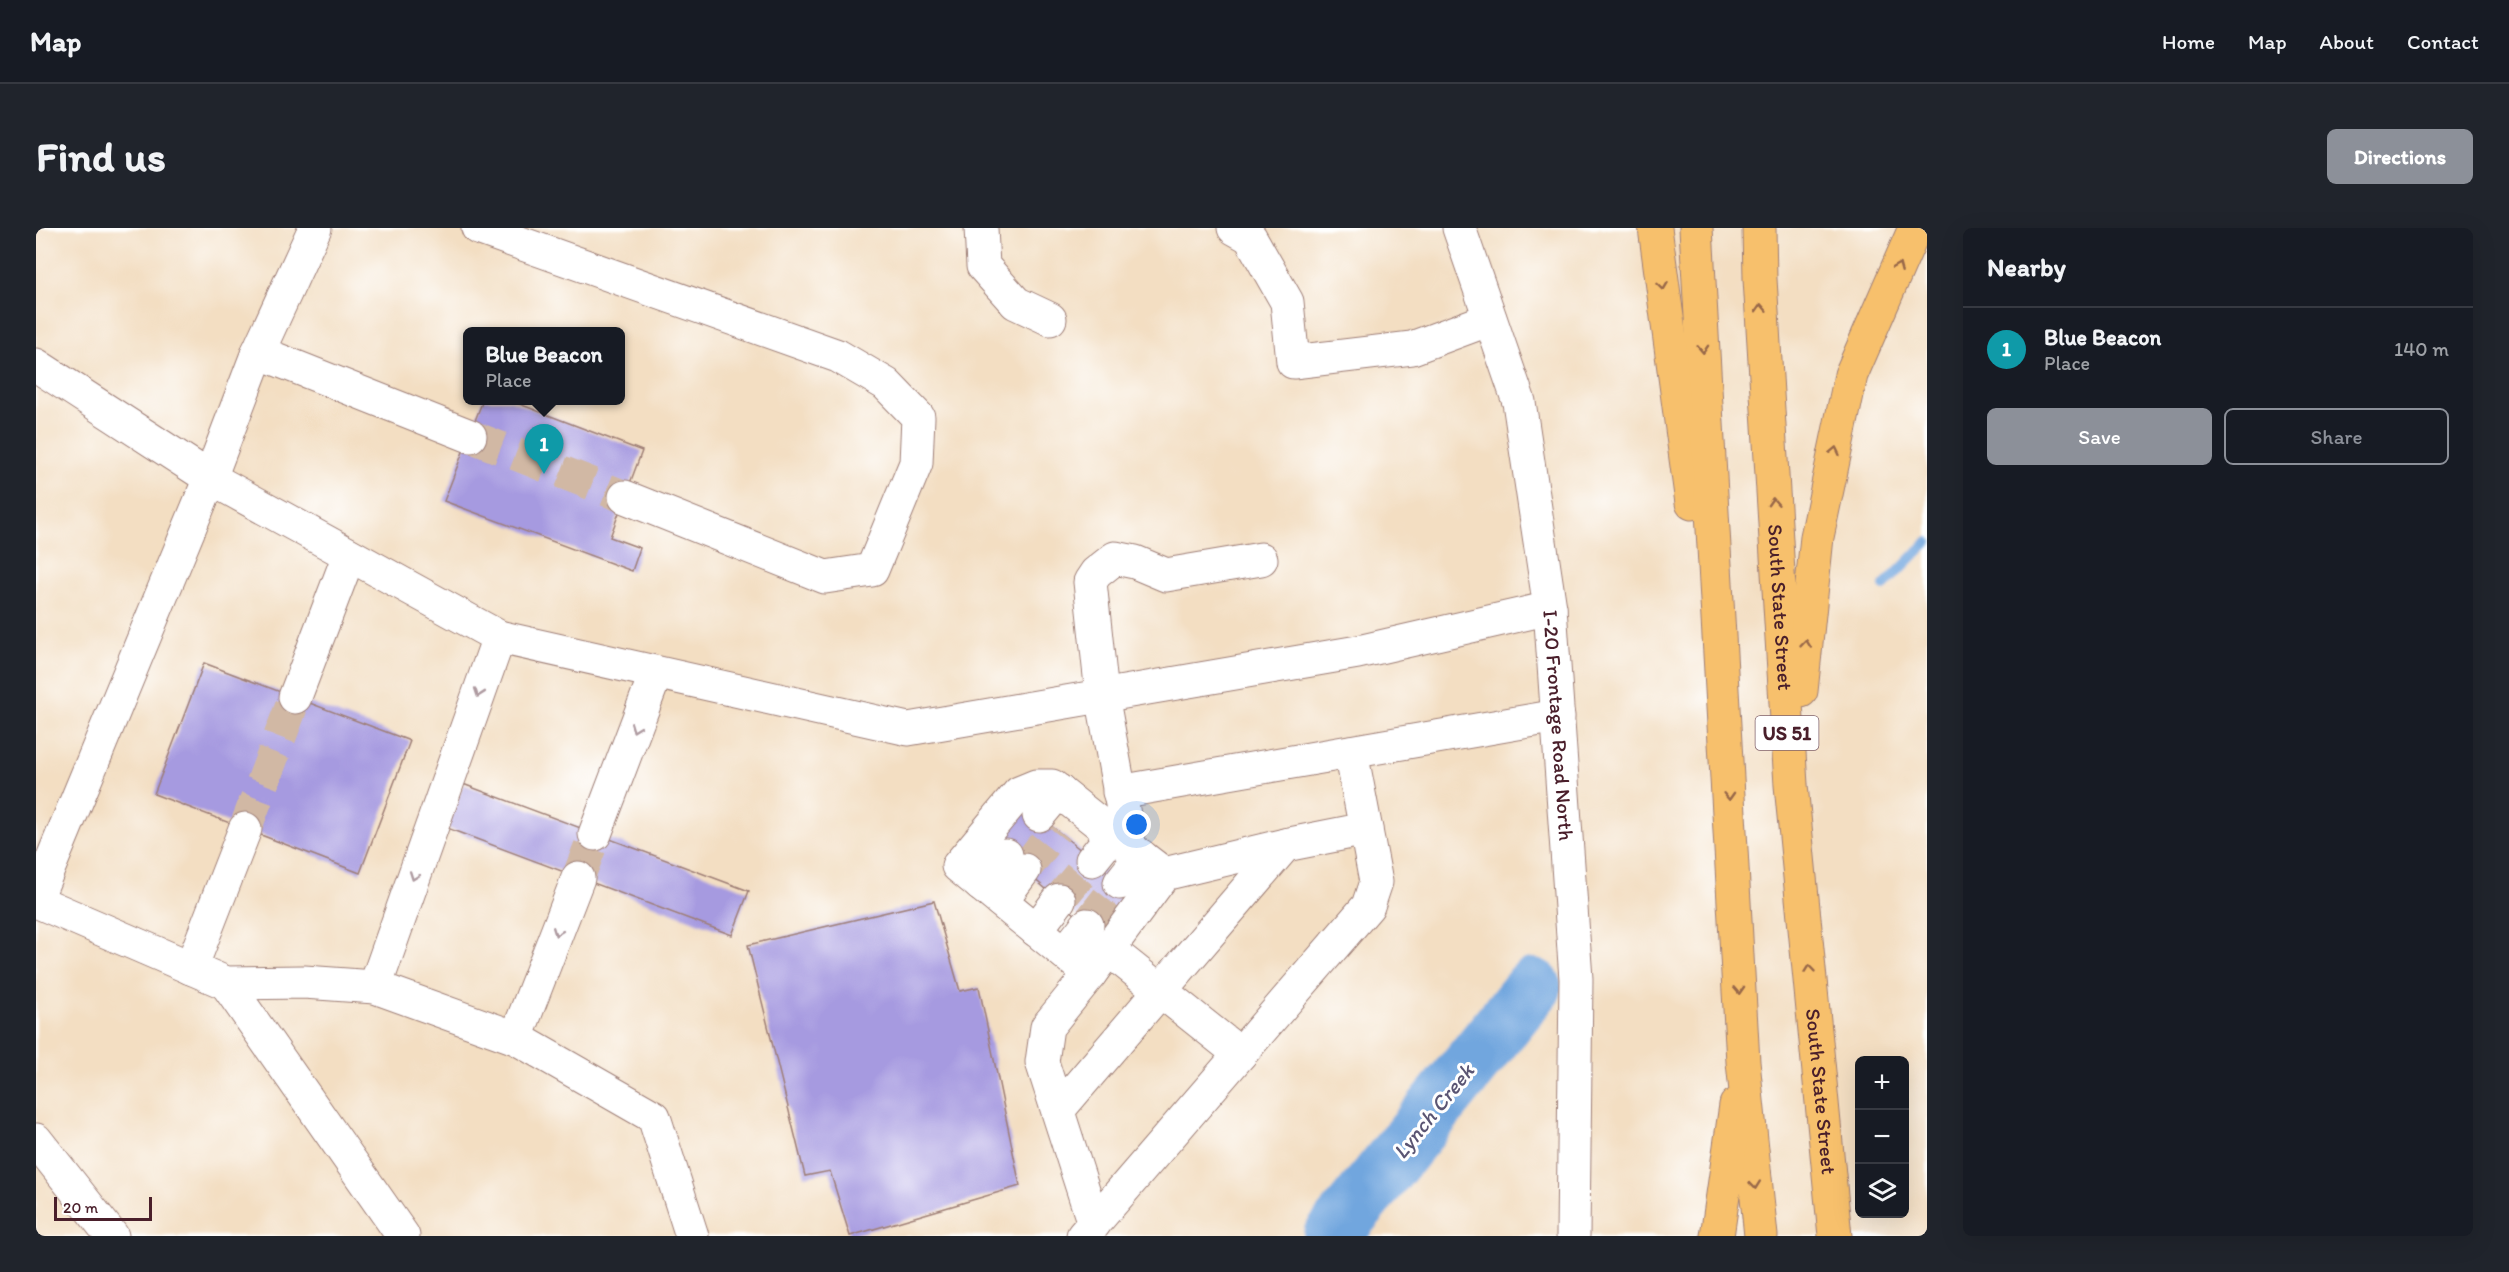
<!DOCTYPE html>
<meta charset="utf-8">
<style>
body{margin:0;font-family:Itim,sans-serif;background:#20242c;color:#f1f3f6}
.controls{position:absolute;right:18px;bottom:18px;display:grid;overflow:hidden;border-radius:9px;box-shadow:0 6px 24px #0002}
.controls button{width:54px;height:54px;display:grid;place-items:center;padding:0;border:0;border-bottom:2px solid #363941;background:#171b24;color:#f1f3f6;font:30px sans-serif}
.scale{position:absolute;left:18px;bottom:15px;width:98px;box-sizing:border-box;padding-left:6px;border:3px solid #4a1f2b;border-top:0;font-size:16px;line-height:21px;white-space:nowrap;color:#4a1f2b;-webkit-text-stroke:4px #fff;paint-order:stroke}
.you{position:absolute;left:1101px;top:597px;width:21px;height:21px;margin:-15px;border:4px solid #fff;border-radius:50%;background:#1a73e8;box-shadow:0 0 0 9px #1a73e833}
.badge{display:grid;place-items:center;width:39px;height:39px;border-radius:50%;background:#8c9099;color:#fff;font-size:20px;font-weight:700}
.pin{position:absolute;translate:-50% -50px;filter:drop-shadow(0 2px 3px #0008)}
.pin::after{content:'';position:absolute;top:32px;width:21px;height:18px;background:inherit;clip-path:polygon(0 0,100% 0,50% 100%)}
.popup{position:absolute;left:427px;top:99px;width:162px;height:78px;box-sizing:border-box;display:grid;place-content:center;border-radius:9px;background:#171b24;filter:drop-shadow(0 2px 4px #0005);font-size:20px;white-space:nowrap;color:#9ea1a6}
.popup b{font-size:22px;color:#f1f3f6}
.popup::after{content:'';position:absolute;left:50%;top:100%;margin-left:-12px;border:12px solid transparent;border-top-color:#171b24}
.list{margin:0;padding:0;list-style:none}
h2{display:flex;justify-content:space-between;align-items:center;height:78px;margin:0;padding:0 24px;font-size:26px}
h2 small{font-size:20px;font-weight:400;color:#9ea1a6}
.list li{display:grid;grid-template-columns:39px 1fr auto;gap:18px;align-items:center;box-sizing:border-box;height:84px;padding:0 24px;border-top:2px solid #363941}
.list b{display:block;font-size:22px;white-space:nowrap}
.list p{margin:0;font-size:20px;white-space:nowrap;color:#9ea1a6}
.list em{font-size:20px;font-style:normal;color:#9ea1a6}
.actions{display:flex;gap:12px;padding:18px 24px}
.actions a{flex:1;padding:14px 0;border:2px solid #8c9099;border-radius:9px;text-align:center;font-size:21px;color:#8c9099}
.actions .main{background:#8c9099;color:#fff}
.icon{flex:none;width:33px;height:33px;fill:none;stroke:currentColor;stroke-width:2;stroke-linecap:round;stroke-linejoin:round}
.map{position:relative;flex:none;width:1891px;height:1008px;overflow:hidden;border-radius:9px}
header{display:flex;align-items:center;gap:36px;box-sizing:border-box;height:84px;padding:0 30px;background:#171b24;border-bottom:2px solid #363941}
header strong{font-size:28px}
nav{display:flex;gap:33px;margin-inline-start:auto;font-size:21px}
.intro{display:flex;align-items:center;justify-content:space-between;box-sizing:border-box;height:144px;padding:0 36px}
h1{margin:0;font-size:42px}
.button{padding:15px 27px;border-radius:9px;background:#8c9099;color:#fff;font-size:21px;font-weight:700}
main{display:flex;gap:36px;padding:0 36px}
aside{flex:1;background:#171b24;border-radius:9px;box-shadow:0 6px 24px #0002}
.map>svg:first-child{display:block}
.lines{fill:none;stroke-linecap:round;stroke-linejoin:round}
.stream{stroke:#71a6de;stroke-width:10}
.river{stroke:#71a6de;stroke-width:58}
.building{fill:#a69ae0}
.minor-tunnel{stroke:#d1b8a4;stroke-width:33;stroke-dasharray:33 16;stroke-linecap:butt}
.minor-casing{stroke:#9e7e76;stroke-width:35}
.highway-casing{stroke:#9e7e76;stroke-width:35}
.minor{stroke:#fff;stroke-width:33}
.highway{stroke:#f7c06c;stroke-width:33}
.oneway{stroke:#986748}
.oneway2{stroke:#ae9aa0}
.labels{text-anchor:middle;stroke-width:6;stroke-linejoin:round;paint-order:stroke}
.shield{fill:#fff;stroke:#80626b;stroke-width:1.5}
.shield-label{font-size:20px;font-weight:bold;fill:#4a1f2b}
.street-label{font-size:21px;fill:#4a1f2b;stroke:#fff}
.water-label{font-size:22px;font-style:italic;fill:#5a5573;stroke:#fff}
</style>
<header>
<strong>Map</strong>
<nav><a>Home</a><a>Map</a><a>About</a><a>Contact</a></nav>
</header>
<div class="intro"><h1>Find us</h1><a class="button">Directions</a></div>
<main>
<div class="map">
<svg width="1891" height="1008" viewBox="0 0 1891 1008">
<rect width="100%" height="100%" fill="#fff"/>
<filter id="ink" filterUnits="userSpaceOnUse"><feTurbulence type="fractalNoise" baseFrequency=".0167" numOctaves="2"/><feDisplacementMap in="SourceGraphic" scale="12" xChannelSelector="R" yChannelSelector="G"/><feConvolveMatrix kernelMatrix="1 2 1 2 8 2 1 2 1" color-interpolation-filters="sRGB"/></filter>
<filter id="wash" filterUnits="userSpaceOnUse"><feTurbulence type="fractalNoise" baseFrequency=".008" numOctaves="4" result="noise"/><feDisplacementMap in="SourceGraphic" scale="24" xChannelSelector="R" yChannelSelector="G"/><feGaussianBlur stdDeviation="1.35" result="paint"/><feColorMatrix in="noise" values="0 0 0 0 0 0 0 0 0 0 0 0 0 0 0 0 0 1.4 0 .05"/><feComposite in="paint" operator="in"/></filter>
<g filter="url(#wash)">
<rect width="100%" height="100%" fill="#f3dec2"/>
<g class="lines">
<polyline class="stream" points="1848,358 1891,314"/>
<polyline class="river" points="1296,1008 1497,759"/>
</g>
<g id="blocks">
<g class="building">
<polygon points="447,172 473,172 606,223 574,309 604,320 596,343 408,273"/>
<polygon points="168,435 374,513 324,645 118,566"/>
<polygon points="427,556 713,663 696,707 411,600"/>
<polygon points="991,578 1096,664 1062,706 959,617"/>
<polygon points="898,673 924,763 943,759 984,958 814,1008 794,943 769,948 712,717"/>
</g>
</g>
</g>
<g filter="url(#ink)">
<use href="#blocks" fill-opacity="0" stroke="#9e7e76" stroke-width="1.5"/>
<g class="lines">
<g class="minor-tunnel">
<polyline points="434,208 589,269"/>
<polyline points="209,601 259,469"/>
<polyline points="988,642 1020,601"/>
<polyline points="542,650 559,606"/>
<polyline points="1023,672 1056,632"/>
<polyline points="1051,697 1084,655"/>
</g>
<g class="minor-casing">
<g id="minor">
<polyline points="442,0 802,128 850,156 882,189 880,235 836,342 789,349 589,269"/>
<polyline points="945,0 947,38 980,75 1014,91"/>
<polyline points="1198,0 1214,9 1251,74 1257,134 1376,120 1454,91"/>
<path id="s1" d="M1423,0L1483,174L1514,380L1540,751L1537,1008"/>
<polyline points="222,124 434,208"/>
<polyline points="0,137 174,250 463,409 872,501 1322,424 1514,380"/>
<polyline points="1225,331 1130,347 1099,334 1079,330 1060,345 1054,354 1066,467 1094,620 1128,646 1249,617 1330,601"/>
<polyline points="259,469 313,327"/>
<polyline points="1083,564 1522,488"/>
<polyline points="1003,587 1023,563"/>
<polyline points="559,606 620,445"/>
<polyline points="1056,632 1077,606"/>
<polyline points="1084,655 1105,628"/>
<polyline points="945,657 970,627"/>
<polyline points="0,671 174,250 222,124 279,0"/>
<polyline points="0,673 190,755 268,754 339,759 480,810 618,889 656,1008"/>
<polyline points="965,673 988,642"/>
<polyline points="1000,702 1023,672"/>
<polyline points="1072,721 1204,826"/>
<polyline points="1029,725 1051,697"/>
<polyline points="155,740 209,601"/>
<polyline points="1054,746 922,638 983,565 1000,558 1016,558 1094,620"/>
<polyline points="190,755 367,1008"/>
<polyline points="339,759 463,409"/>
<polyline points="480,810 542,650"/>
<polyline points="1022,882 1249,617"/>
<polyline points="0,912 76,1008"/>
<polyline points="1058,996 1006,834 1011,799 1054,746 1128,646"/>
<polyline points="1047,1008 1332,678 1340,654 1315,524"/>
</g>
</g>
<g class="highway-casing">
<g id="highway">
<polyline points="1619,0 1656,275"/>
<polyline points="1660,0 1707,834 1725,1008"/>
<path id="s2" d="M1723,0L1724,51L1755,557L1799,1008"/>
<polyline points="1765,463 1781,309 1815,147 1879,0"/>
<polyline points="1681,1008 1700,877"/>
</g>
</g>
<use href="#minor" class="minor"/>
<use href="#highway" class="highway"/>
</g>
<defs><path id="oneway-chevron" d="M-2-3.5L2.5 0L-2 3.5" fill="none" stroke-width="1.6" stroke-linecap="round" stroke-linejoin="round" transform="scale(1.5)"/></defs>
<g class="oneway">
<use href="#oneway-chevron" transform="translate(1862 39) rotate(-67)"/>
<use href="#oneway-chevron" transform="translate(1627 58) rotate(82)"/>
<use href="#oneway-chevron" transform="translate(1725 80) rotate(-93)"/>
<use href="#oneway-chevron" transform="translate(1667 121) rotate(87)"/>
<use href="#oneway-chevron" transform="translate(1799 223) rotate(-78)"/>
<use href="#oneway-chevron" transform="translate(1737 274) rotate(-93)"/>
<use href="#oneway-chevron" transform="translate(1770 416) rotate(-84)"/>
<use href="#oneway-chevron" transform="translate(1693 568) rotate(87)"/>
<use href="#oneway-chevron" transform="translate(1773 741) rotate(-96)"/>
<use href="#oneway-chevron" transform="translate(1703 762) rotate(87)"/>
<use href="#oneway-chevron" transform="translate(1719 957) rotate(84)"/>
</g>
<g class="oneway2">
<use href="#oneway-chevron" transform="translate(443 465) rotate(109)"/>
<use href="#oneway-chevron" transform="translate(599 500) rotate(111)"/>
<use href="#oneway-chevron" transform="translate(378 648) rotate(110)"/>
<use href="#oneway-chevron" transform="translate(521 704) rotate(111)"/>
</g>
</g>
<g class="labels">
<rect class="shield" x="1719.5" y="488" width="63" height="34" rx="4.5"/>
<g class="shield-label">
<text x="1751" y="512">US 51</text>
</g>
<g class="street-label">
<text dy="7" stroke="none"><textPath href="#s2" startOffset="380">South State Street</textPath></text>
<text dy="7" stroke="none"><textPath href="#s1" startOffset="510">I-20 Frontage Road North</textPath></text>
<text dy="7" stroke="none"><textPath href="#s2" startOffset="866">South State Street</textPath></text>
</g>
<g class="water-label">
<text transform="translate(1397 883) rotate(-51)" y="8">Lynch Creek</text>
</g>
</g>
</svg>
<div class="controls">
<button>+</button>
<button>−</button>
<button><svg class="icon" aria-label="layers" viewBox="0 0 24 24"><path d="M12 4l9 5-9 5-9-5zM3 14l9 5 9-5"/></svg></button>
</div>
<div class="scale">20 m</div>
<div class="you"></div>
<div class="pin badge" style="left:508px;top:246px;background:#0f9aa8">1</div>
<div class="popup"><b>Blue Beacon</b>Place</div>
</div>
<aside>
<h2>Nearby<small></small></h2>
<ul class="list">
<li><span class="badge" style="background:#0f9aa8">1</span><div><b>Blue Beacon</b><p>Place</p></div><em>140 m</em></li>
</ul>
<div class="actions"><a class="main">Save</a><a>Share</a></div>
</aside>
</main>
